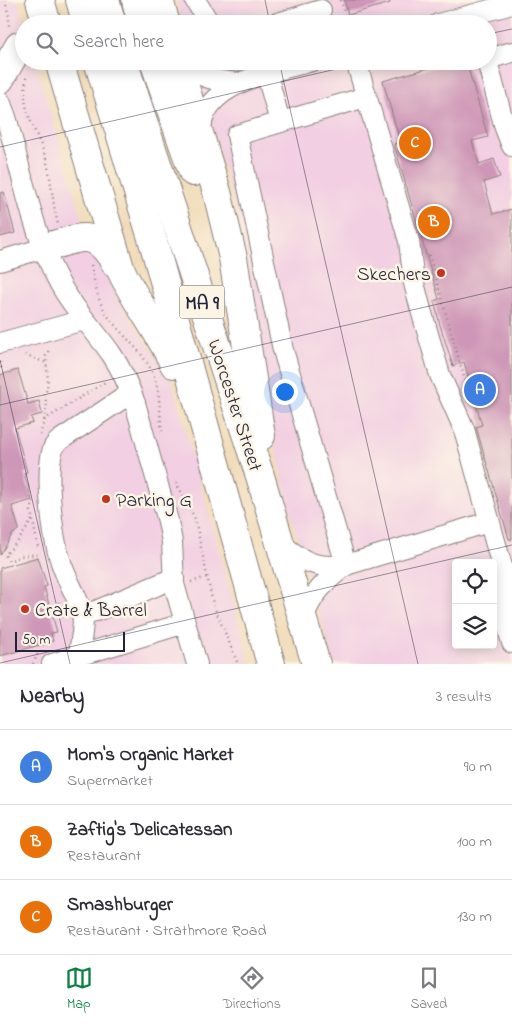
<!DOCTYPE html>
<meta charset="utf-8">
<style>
body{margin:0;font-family:"Indie Flower",sans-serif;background:#f7f7f7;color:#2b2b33}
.controls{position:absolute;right:15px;bottom:15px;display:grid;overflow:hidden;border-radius:5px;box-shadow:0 2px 12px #0003}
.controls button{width:45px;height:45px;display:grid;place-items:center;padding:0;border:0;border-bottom:1px solid #e1e1e2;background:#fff;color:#2b2b33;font:25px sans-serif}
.scale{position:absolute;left:15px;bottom:12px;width:110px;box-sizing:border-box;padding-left:5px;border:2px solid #22223b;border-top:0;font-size:14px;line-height:18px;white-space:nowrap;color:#22223b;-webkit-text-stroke:4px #fcf5e5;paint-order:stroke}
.you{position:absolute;left:284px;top:391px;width:18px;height:18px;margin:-12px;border:4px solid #fff;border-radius:50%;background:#1a73e8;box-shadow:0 0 0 8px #1a73e833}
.badge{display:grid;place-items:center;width:32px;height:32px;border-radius:50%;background:#0b8043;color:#fff;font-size:16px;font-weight:700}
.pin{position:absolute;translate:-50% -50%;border:2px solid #fff;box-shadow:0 1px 5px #0006}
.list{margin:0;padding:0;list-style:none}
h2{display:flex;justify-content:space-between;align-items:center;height:65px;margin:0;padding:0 20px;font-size:21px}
h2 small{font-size:16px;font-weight:400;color:#7c7c81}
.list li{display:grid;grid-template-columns:32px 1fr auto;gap:15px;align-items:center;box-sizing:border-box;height:75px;padding:0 20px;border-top:1px solid #e1e1e2}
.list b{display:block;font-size:19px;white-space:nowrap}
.list p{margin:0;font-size:16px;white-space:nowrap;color:#7c7c81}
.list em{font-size:16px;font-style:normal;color:#7c7c81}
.icon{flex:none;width:28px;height:28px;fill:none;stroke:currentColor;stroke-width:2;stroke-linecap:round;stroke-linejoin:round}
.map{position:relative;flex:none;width:512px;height:664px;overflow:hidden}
.search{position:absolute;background:#fff;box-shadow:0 2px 12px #0003;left:15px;right:15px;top:15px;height:55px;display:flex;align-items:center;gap:12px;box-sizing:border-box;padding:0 18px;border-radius:28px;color:#7c7c81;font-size:19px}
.sheet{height:290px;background:#fff}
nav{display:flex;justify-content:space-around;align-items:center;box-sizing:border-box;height:70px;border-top:1px solid #e1e1e2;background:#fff;font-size:14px;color:#7c7c81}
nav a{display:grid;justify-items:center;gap:2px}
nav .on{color:#0b8043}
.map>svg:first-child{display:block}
.built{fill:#f2cfe2;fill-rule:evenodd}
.building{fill:#ce96b7}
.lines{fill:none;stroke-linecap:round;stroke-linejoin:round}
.minor-casing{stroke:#8a7e7a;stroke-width:22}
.highway-casing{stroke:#8a7e7a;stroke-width:30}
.path{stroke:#8a7e7a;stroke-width:2.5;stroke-dasharray:1 4;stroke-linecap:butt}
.minor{stroke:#fff;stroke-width:20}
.highway{stroke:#fff;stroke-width:28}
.ticks{fill:none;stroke:#22223b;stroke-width:1;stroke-opacity:0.45}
.poi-dot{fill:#c8321e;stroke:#fcf5e5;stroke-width:2}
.labels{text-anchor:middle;stroke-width:5;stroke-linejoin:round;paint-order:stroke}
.shield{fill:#fcf5e5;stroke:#63616e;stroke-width:1}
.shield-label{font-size:19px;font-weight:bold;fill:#22223b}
.poi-label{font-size:20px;fill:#22223b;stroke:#fcf5e5;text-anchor:start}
.street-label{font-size:20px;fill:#22223b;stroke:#fcf5e5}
</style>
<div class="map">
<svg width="512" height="664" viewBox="0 0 512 664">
<rect width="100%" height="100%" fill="#fcf5e5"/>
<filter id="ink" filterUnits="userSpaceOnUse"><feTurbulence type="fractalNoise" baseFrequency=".02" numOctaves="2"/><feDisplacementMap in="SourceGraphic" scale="10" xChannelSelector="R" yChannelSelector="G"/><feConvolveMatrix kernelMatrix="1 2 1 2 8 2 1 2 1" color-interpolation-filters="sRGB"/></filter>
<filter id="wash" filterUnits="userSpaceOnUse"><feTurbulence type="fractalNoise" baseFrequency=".0096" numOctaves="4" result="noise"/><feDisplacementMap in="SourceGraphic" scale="20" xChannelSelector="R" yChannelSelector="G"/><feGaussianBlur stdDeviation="1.12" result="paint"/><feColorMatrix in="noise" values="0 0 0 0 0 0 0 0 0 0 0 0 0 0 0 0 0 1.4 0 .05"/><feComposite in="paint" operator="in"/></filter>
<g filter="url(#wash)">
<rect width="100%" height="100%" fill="#f1dbba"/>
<g class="built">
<polygon points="0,0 18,0 24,24 24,61 35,61 92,251 127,314 171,378 250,664 0,664"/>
<path d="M176,0H512V664H334L287,501L268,412L242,230L193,61H488V24H183ZM456,563H493V645H456Z"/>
</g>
<g id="blocks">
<g class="building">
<polygon points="344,0 389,0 390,3 348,15"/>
<polygon points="453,61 466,61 488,137 472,141 479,164 494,159 500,177 484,182 493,214 512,209 512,539 509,539 476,427 482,425 464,362 453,366 440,325 434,301 439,299 394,144 400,142 383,81"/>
<polygon points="4,192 15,233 0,237 0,193"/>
<polygon points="18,370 28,404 39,401 42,414 31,417 33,423 15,428 27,472 24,473 32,500 12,506 19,529 12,535 0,555 0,375"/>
<polygon points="38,557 47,586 44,587 57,632 51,633 53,641 0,656 0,568"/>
</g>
</g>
</g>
<g filter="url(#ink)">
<use href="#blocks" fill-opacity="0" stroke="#8a7e7a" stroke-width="1"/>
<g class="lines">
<g class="minor-casing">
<g id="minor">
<polyline points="195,0 210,24"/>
<polyline points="274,24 321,10"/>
<polyline points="438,24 512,4"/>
<polyline points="488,59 512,52"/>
<path d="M180,61C196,77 216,81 238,83"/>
<polyline points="356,61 409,241 414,283 421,310 440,375 464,429 503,570 505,618 512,643"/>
<polyline points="487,61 505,128 512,146"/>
<polyline points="267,75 280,122"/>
<path d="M0,101L6,117C22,172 32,233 60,284C74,310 95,330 112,355C122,370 129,386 135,403L168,521L172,542L174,584L197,664"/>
<path d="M201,137C196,83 274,72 312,61"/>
<polyline points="0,261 44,248"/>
<polyline points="0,343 84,320"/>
<path d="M280,543C304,562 315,569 346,565L489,522"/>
<polyline points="346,565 283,350 237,135 366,97"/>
<polyline points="82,614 96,611 174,578"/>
<path d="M303,620C310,596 326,580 346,565"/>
<path d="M79,655C80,641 85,626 82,613C77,594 65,578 60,559C52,535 46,477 52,452C53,447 56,443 60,440L131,393"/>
<polyline points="52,664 185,623"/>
</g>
</g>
<g class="highway-casing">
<g id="highway">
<polyline points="40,0 47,24"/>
<polyline points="80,0 87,24"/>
<polyline points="105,0 112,24"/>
<polyline points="136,0 142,24"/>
<polyline points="159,0 166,24"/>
<path d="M59,61L120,268C135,302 159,330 174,364"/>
<polyline points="98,61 155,248 271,664"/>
<polyline points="123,61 260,476 316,664"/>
<polyline points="154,61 193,172"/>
<polyline points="177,61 217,192 233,258 261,436"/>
<polyline points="0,79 19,46"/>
<path d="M44,248C80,238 94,226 116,264"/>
</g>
</g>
<g class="path">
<polyline points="5,0 9,17 9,28"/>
<polyline points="341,0 347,24"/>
<path d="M27,77C19,111 37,129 46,159C52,180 52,203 58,224"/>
<polyline points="429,255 470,398"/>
<path d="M91,265C95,282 96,298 106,313C120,335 143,350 153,374C161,392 159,412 162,432"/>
<polyline points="25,355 47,363"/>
<polyline points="0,362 2,371"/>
<polyline points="44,420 107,381"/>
<polyline points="40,435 44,422 47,406 45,397 48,382 46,356 50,348"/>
<polyline points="176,482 195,519 213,604 238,664"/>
<polyline points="33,501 31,511 38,547"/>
<polyline points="32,520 19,540 5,555 9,561 21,556 40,554"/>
<polyline points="191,582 207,577"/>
<polyline points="58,602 59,609 65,620"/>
<polyline points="33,664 38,653"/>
</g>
<use href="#minor" class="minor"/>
<use href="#highway" class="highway"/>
</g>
</g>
<path class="ticks" d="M265,0L270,24M488,34L512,29M279,61L418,664M0,147L371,61M0,360L70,664M0,405L512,287M0,663L512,545"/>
<g class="poi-dot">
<circle cx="441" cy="273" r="5"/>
<circle cx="106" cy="499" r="5"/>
<circle cx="25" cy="609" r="5"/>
</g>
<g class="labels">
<rect class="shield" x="179.5" y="285.5" width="45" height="33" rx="4"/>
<g class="shield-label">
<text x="202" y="309">MA 9</text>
</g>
<g class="poi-label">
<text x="431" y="280" text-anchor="end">Skechers</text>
<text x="116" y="506">Parking G</text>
<text x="35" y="616">Crate &amp; Barrel</text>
</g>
<g class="street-label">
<text transform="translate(236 405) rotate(72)" y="7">Worcester Street</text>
</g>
</g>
</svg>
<div class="controls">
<button><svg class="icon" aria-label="locate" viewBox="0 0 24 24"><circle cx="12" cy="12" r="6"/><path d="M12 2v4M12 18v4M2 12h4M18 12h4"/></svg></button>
<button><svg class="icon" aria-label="layers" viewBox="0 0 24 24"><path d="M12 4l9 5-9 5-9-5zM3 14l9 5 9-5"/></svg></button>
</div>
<div class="scale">50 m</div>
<div class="you"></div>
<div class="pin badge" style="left:480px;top:390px;background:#3f7fe0">A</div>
<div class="pin badge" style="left:434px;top:222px;background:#e8710a">B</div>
<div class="pin badge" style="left:415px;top:143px;background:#e8710a">C</div>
<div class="search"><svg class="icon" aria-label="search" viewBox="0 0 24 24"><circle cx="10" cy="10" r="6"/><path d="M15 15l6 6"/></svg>Search here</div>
</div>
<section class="sheet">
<h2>Nearby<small>3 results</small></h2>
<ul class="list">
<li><span class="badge" style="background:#3f7fe0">A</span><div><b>Mom's Organic Market</b><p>Supermarket</p></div><em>90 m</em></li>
<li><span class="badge" style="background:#e8710a">B</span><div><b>Zaftig's Delicatessan</b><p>Restaurant</p></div><em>100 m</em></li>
<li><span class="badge" style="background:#e8710a">C</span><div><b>Smashburger</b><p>Restaurant · Strathmore Road</p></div><em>130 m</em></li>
</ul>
</section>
<nav>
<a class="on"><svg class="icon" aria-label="map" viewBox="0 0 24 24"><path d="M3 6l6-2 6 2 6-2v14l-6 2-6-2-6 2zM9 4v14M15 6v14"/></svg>Map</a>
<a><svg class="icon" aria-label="directions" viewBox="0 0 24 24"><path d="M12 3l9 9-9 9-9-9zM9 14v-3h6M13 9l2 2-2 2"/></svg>Directions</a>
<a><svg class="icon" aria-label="saved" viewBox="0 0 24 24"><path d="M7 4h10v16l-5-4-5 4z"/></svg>Saved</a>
</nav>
